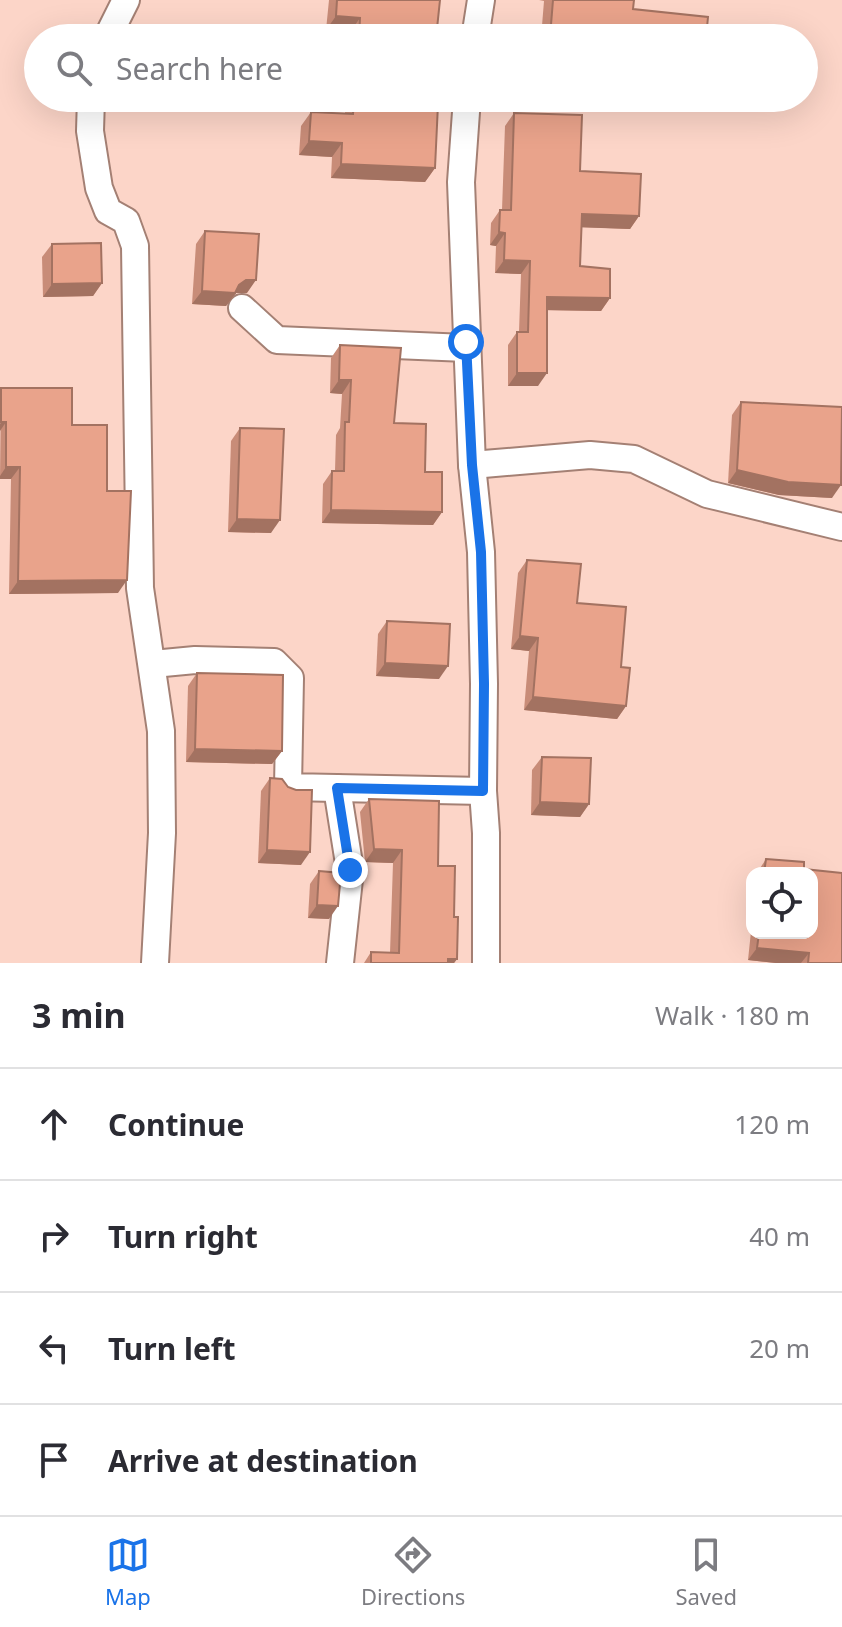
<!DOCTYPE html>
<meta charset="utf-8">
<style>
body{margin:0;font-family:"Noto Sans",sans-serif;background:#f7f7f7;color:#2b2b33}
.controls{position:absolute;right:24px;bottom:24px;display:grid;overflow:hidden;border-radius:16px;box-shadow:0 8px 32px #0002}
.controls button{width:72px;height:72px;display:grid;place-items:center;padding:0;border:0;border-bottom:2px solid #e1e1e2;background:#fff;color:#2b2b33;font:40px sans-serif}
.stop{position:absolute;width:24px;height:24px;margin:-18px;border:6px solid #1a73e8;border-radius:50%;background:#fff}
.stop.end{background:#1a73e8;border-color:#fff;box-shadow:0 2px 8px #0008}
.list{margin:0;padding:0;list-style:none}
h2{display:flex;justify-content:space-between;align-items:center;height:104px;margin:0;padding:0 32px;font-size:34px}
h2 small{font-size:26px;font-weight:400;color:#7c7c81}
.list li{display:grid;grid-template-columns:52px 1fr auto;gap:24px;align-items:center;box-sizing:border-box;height:112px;padding:0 32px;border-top:2px solid #e1e1e2}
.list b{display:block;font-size:30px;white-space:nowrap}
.list em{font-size:26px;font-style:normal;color:#7c7c81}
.icon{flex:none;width:44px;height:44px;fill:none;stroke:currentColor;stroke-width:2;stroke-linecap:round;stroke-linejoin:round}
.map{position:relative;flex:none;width:842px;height:963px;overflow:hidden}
.search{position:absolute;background:#fff;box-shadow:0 8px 32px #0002;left:24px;right:24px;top:24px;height:88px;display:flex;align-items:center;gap:20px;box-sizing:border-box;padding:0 28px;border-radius:44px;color:#7c7c81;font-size:30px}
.sheet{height:552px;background:#fff}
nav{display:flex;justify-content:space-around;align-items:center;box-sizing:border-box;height:112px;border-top:2px solid #e1e1e2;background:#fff;font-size:22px;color:#7c7c81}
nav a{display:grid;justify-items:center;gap:4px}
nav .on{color:#1a73e8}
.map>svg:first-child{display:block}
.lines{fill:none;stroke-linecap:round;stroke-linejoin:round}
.minor-casing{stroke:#a48074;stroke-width:30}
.minor{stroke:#fff;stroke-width:26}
.wall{fill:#c88c78}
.shaded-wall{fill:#a37261}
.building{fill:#e9a38b;stroke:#a37261;stroke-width:2}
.route{stroke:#1a73e8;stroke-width:10}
</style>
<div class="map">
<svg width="842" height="963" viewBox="0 0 842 963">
<rect width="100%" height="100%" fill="#fcd5c8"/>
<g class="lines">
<g class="minor-casing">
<g id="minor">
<polyline points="107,38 126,0"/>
<polyline points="475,38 481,0"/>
<polyline points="91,98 90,131 99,188 108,211 126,221 135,246 140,588 161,731 162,833 155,963"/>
<polyline points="467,98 461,182 472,465 481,552 484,684 483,791 486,833 486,963"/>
<polyline points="242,308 277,340 466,348"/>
<polyline points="472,465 590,455 634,459 707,494 842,527"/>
<polyline points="153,664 195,660 274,662 290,678 288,787 483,791"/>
<polyline points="337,788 350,870 340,963"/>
</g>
</g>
<use href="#minor" class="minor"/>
</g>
<g class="wall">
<polygon points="329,0 440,0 436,38 350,38 350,32 326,30"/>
<polygon points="539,0 634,0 633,9 706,38 541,38 544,1"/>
<polygon points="346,98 436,98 435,168 425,182 331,178 332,157 299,155 301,126 311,112 345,113"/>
<polygon points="514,113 580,171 639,216 630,229 581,227 580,266 610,298 601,311 547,310 538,386 508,386 508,345 517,332 519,332 521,274 495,273 496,246 490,245 491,223 500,210 502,210 505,126"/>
<polygon points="205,231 247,293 236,293 226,306 192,304 196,244"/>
<polygon points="52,244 102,283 93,296 43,297 42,257"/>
<polygon points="340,345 394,423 425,472 442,512 433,525 322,523 323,484 332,471 335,471 336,435 340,428 342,394 330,393 331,358"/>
<polygon points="1,388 72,425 107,491 118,593 9,594 11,479 0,479"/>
<polygon points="741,402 832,498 779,495 728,483 732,415"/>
<polygon points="240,428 271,533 228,532 231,441"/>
<polygon points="527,560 577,603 621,667 626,706 617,719 524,710 529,651 511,649 518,573"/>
<polygon points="387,621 439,679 376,676 378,634"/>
<polygon points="197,673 282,751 272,764 186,762 188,686"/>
<polygon points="542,757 589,804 580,817 531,815 532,770"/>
<polygon points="270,778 301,865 258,863 261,791"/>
<polygon points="369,799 438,866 454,917 457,959 454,963 364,963 371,952 390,953 393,863 365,862 360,812"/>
<polygon points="766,859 804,862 804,869 842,873 842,963 776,963 748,960 752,922 752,933 812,933 812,873 757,873"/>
<polygon points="319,871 329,919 308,918 310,884"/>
</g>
<g class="shaded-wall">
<polygon points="336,16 360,18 350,32 326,30"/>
<polygon points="309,141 342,143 332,157 299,155"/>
<polygon points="341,164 435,168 425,182 331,178"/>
<polygon points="582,214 639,216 630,229 572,227"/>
<polygon points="499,232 505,233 496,246 490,245"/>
<polygon points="504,260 530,261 521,274 495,273"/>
<polygon points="246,280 256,280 247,293 236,293 226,306 192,304 202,291 239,285"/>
<polygon points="102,283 93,296 43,297 52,284"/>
<polygon points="547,297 610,298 601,311 538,310"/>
<polygon points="517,373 547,373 538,386 508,386"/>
<polygon points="339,380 351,380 342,394 330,393"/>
<polygon points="1,422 6,422 0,431 0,424"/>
<polygon points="6,467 20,467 11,479 0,479 0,476"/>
<polygon points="737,470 841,485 832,498 779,495 728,483"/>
<polygon points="331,510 442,512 433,525 322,523"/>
<polygon points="237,519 280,520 271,533 228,532"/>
<polygon points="127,580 118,593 9,594 18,581"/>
<polygon points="520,636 538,638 529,651 511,649"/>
<polygon points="385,663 448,666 439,679 376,676"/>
<polygon points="533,697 626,706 617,719 524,710"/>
<polygon points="195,749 282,751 272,764 186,762"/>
<polygon points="540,802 589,804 580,817 531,815"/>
<polygon points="374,849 402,850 393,863 365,862"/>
<polygon points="267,850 310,852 301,865 258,863"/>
<polygon points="317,905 338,906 329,919 308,918"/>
<polygon points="757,948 809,953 801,963 776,963 748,960"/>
<polygon points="448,959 457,959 454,963 444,963"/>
</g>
<g class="building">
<polygon points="337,0 440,0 436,38 359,38 360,18 336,16"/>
<polygon points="553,0 634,0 633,9 708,17 706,38 550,37"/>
<polygon points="354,98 436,98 435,104 438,104 435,168 341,164 342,143 309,141 311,112 353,114"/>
<polygon points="514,113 582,115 580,171 641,174 639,216 582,214 580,266 610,269 610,298 547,297 547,373 517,373 517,332 528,332 530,261 504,260 505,233 499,232 500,210 511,210"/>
<polygon points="205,231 259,234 256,280 246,280 239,285 235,293 202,291"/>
<polygon points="101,243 102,283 52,284 52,244"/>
<polygon points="340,345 401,348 394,423 426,424 425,472 442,472 442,512 331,510 332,471 344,471 345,422 349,422 351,380 339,380"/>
<polygon points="1,388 72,388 72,425 107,425 107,491 131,491 127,580 18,581 20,467 6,467 6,422 1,422"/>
<polygon points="741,402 842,407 841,485 788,482 737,470"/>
<polygon points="240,428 284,429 280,520 237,519"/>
<polygon points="527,560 581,564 577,603 626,607 621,667 630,668 626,706 533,697 538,638 520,636"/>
<polygon points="387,621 450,624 448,666 385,663"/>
<polygon points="197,673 283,675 282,751 195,749"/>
<polygon points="542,757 591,758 589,804 540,802"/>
<polygon points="270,778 282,779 288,787 296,790 312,790 310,852 267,850"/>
<polygon points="369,799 439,801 438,866 455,866 454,917 458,917 457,959 448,959 448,963 371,963 371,952 399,953 402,850 374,849"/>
<polygon points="766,859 804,862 804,869 842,873 842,963 808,963 809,953 757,948 759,933 812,933 812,873 764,873"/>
<polygon points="319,871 341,873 338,906 317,905"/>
</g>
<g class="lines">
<polyline class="route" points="350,870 337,788 483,791 484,684 481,552 472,465 466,342"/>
</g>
</svg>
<div class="controls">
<button><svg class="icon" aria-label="locate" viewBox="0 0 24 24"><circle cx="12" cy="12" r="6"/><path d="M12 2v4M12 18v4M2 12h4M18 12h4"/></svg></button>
</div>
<div class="stop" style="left:466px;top:342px"></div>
<div class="stop end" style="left:350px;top:870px"></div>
<div class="search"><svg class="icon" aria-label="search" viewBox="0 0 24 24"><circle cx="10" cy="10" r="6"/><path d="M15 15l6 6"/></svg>Search here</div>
</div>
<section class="sheet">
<h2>3 min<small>Walk · 180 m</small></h2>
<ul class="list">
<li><svg class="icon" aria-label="ahead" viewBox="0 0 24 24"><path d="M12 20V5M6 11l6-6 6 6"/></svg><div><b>Continue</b></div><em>120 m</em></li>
<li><svg class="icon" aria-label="right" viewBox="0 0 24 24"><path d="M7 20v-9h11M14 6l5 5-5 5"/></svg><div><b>Turn right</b></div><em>40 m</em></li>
<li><svg class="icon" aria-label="left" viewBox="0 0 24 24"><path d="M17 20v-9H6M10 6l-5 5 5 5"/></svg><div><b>Turn left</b></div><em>20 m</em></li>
<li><svg class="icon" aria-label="arrive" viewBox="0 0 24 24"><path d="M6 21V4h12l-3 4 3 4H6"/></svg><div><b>Arrive at destination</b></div></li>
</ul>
</section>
<nav>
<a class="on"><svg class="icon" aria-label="map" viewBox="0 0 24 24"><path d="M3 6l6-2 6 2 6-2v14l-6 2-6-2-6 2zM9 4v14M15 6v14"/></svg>Map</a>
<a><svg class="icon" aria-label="directions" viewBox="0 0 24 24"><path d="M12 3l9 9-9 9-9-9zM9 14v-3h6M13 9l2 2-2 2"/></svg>Directions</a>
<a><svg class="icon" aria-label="saved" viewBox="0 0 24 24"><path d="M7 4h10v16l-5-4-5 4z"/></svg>Saved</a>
</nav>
